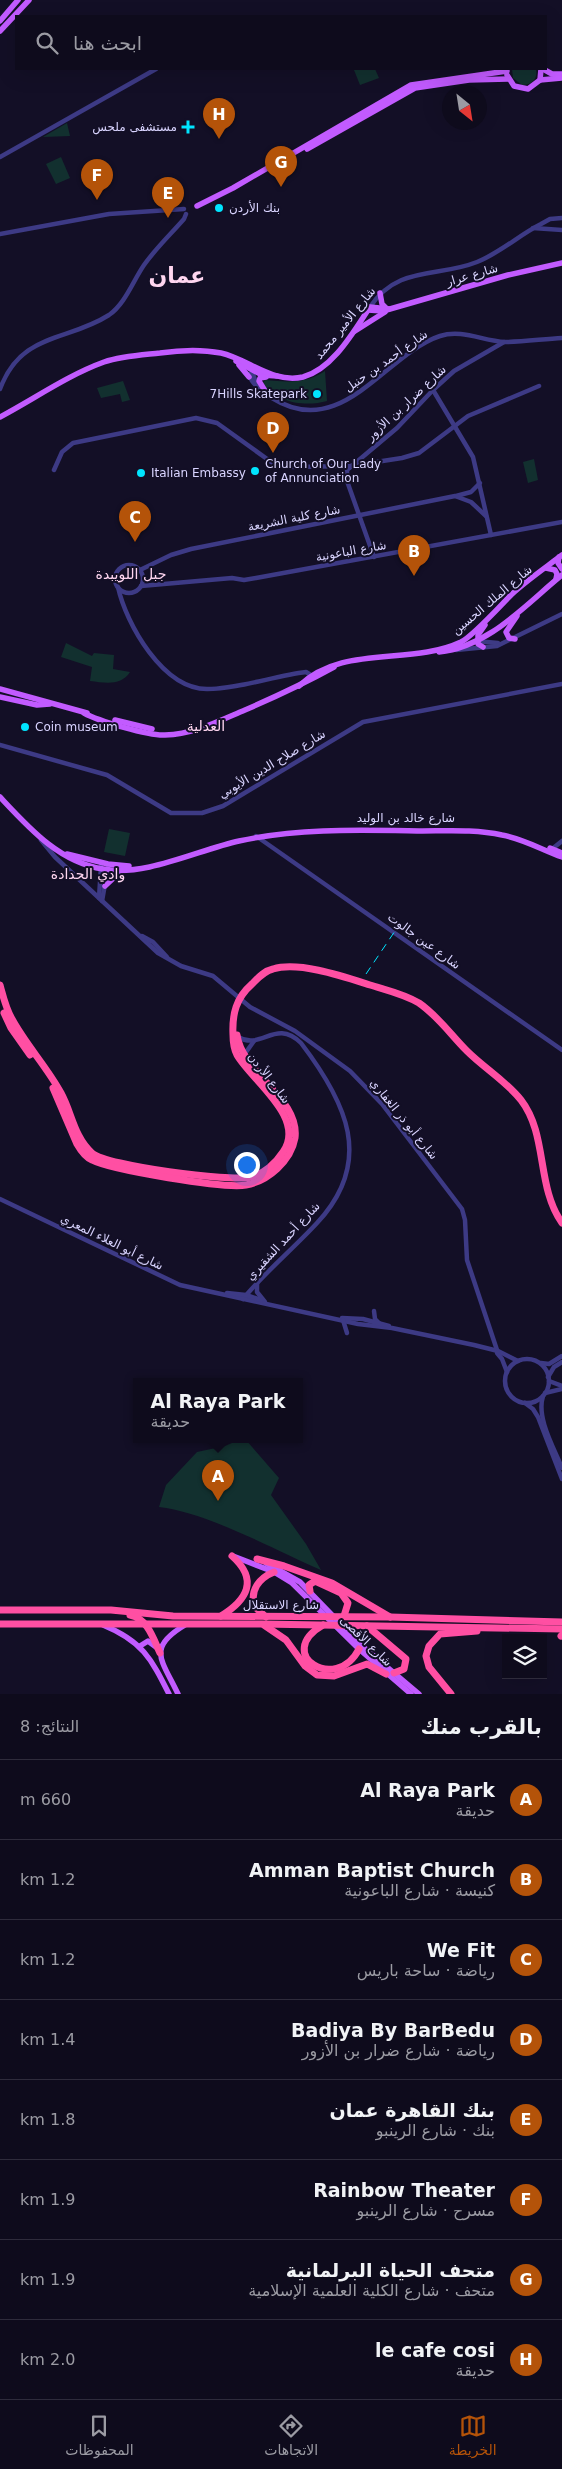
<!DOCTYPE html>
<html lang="ar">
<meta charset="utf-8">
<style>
body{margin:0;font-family:"DejaVu Sans","Noto Naskh Arabic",sans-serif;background:#171425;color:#f1f3f6;direction:rtl}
.controls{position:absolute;right:15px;bottom:15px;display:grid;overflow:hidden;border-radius:0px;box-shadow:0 5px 20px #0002}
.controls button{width:45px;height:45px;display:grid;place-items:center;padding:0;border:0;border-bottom:1px solid #2e2b3b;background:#0e0b1c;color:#f1f3f6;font:25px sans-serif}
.compass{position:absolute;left:442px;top:85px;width:45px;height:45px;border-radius:50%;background:#0e0b1c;box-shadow:0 5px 20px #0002;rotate:150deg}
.you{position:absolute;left:246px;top:1164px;width:18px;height:18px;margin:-12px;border:4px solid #fff;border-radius:50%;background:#1a73e8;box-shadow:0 0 0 8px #1a73e833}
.badge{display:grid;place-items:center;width:32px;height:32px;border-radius:50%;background:#b45309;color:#fff;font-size:16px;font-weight:700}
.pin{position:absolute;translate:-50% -41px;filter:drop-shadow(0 1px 2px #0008)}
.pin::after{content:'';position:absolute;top:26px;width:18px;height:15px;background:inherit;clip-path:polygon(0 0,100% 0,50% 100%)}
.popup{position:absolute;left:133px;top:1378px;width:170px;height:65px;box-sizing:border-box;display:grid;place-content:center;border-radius:0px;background:#0e0b1c;filter:drop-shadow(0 1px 4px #0005);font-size:16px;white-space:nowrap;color:#9b9ba3}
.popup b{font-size:19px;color:#f1f3f6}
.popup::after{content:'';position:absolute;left:50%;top:100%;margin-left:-10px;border:10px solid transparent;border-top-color:#0e0b1c}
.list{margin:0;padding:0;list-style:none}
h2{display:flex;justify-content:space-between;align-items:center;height:65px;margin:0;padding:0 20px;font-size:21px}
h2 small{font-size:16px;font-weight:400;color:#9b9ba3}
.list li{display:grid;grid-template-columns:32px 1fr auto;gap:15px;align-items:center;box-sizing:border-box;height:80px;padding:0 20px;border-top:1px solid #2e2b3b}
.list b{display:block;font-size:19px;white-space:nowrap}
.list p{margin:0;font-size:16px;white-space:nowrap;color:#9b9ba3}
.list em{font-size:16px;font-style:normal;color:#9b9ba3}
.icon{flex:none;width:28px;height:28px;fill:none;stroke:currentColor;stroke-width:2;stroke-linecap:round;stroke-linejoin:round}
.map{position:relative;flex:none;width:562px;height:1694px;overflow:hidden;direction:ltr}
.search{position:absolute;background:#0e0b1c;box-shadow:0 5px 20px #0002;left:15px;right:15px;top:15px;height:55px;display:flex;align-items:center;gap:12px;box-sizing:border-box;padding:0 18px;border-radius:0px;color:#9b9ba3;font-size:19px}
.sheet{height:705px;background:#0e0b1c}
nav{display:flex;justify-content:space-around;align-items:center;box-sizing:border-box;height:70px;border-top:1px solid #2e2b3b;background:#0e0b1c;font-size:14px;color:#9b9ba3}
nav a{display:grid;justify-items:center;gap:2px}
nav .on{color:#b45309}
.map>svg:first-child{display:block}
.green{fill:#12302f}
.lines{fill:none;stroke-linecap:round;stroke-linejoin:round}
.minor{stroke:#3d3a85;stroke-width:4.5}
.major{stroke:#c25bff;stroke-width:5.5}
.highway{stroke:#ff4fa3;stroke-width:7}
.rail{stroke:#00e5ff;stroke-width:1;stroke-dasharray:8 6;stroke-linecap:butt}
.poi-dot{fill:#00e5ff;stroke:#130f26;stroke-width:2}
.labels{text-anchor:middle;stroke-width:4;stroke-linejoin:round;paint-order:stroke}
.poi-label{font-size:12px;fill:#d9d4ff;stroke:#130f26;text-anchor:start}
.street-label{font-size:12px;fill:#d9d4ff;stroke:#130f26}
.neighbourhood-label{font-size:14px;fill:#ffd6f0;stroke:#130f26}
.town-label{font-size:22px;font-weight:bold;fill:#ffd6f0;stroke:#130f26}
</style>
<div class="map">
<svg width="562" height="1694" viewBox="0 0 562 1694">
<rect width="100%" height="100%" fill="#130f26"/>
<g class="green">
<polygon points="357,69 375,69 379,78 360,85 354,70"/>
<path d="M512,69H536C538,79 532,85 522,85L513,78Z"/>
<polygon points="67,123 70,136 43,137"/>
<polygon points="61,157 70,178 56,184 46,164"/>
<path d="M177,187L184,190C184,197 181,203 175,206L172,192Z"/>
<path d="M325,371L327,401C306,407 275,403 263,383L265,380C287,382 306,384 325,371Z"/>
<polygon points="123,381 130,400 122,402 120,394 101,398 97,388"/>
<polygon points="534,459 538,480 528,483 523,462"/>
<path d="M66,643L92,656L94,653L114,655L113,669L130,672C121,686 106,683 90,681L92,667L61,657Z"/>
<polygon points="109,829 130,833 125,856 104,852"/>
<path d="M239,1440H246L279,1478L271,1495L306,1544L321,1570C275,1550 206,1512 159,1507L166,1485L197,1452L225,1446Z"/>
</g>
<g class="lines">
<g class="minor">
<polyline points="0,157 156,69"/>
<polyline points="533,228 562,230"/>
<polyline points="0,234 109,214 184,209"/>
<path d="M370,307C398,265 437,278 477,262C500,253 519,235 541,224L550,219L562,218"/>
<polyline points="251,369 257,385"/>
<path d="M249,374C251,384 264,393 272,398C342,442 385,354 440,336C462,329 483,341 505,342C523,342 543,339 562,338"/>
<path d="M0,389C21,332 67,342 109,315C125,304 133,281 144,265C156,248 170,235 184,219L186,214"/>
<polyline points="433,390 473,457 491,535"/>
<polyline points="54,470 62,452 73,443 196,418 217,423 274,464 291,467 350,466 402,458 419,453 468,416 539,386"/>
<polyline points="456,496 471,492 480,483"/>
<polyline points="374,557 347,481 347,470 397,428 433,390 454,371 504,342"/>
<circle cx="129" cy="579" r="14"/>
<polyline points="140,570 171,555 191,549 455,496 471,502 486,516"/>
<polyline points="141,586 232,578 244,580 256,578 562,522"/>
<path d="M118,587C126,624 163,689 207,689C238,689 274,676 306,672L314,677"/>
<polyline points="476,641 498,643"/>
<polyline points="456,650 497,646 562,614"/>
<polyline points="0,745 107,775 171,813 202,813 223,806 363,722 562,684"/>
<polyline points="256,836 562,1050"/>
<polyline points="41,840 55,857 158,953 181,966 213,976 250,1007 295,1031 350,1071 382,1104 462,1209 465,1220 467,1260 498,1353"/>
<polyline points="552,849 562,841"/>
<polyline points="99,898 101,866"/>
<polyline points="102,901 108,867"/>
<polyline points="142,936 153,942 167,957"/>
<path d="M238,1037C262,1051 275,1018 301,1043C346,1102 375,1161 317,1223C293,1249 265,1272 243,1299"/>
<polyline points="244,1055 254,1041"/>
<polyline points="0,1199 180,1285 358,1324 392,1328 474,1345 498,1351 518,1361"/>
<polyline points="257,1282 257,1292 265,1302"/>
<polyline points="227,1293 246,1295 261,1300"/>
<polyline points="374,1311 375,1319 379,1323"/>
<polyline points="342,1318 363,1319 389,1326"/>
<polyline points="343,1320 347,1333"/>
<polyline points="497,1353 502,1359 507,1372"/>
<circle cx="527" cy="1381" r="22"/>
<polyline points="541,1363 549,1364 562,1356"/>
<polyline points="548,1377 554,1367 562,1362"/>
<polyline points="549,1381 562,1386"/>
<polyline points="545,1393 562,1389"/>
<path d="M543,1396C536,1418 554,1448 562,1468"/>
<polyline points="525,1403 533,1409 538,1417 562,1479"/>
</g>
<g class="major">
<polyline points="0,21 18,0"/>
<polyline points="0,31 29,0"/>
<polyline points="543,69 552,74 562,74"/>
<polyline points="507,75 514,86 528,89 540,80 541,69"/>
<polyline points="540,80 562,78"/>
<polyline points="307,149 415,88 469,80 508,79"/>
<polyline points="197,206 233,188 411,85 507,71"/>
<polyline points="380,293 382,304 387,309"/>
<polyline points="368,310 383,311 508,275 562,263"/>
<polyline points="355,331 385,312"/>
<polyline points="236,361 262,375 277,376"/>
<polyline points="239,365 249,377"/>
<polyline points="266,377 260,378 259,381 267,394"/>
<path d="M0,417C34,399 68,375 104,362C122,356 142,355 160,353C180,350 201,349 221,353C248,359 273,384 303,377C333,369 354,331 370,307L389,309"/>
<polyline points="559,557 558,563 562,569"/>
<polyline points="546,568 555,570 557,574 556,579"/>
<polyline points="515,639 509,638 506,632 517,616"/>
<polyline points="483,647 478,644 478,635 485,625"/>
<path d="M439,652C489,647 525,605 562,575"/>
<path d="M299,686C342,644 410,666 461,642C473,636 500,606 511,595C526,581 545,568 562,555"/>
<polyline points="0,689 87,713"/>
<polyline points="0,697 37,705 50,704"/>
<path d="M84,713C98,721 149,736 165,735C194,734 219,721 245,710C275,697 305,683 334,667"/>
<polyline points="115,720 152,729"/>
<path d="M0,797C29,828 59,862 103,869C145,877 198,850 239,841C298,828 359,830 419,831C447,831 475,829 502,835C524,839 542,850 562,857"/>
<polyline points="550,848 562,853"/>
<polyline points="67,854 108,864 129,866"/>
<polyline points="105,886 122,870"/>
<polyline points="233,1556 274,1572 292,1583 359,1649 411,1694"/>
<polyline points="266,1563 300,1582 361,1645 419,1694"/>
<path d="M103,1625C142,1641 151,1658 169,1694"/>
<polyline points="140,1646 148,1641 156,1647"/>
<path d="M178,1694C162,1660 146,1648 185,1625"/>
</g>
<g class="highway">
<path d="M0,985C3,996 6,1009 12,1019C26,1045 47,1067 61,1093C72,1113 74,1137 92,1153C107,1166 230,1182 251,1177C264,1174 276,1163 283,1152C307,1118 252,1081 237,1055C234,1049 233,1042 233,1035C232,1014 236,998 252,984C258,978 264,971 273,969C299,961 345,977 370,985C386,990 404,994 419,1003C438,1016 451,1035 467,1051C484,1068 506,1081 521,1100C548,1135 536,1186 562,1223"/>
<polyline points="4,1013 11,1028 30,1055"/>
<path d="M53,1088L77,1144C81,1151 85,1157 92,1160C111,1170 225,1189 246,1185C268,1181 291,1161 295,1138C300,1098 242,1073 237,1035"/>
<polyline points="257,1559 284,1566 332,1583 390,1617"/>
<polyline points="310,1591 309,1585 315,1581 341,1593 348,1603 344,1616"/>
<polyline points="0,1610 111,1610 173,1616 390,1617 562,1622"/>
<path d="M130,1615C148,1619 153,1638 160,1653"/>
<path d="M221,1616C247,1600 259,1580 232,1556"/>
<path d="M266,1617L255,1607C249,1591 259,1578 274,1572"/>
<polyline points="0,1624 262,1624 562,1629"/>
<polyline points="264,1625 286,1640 305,1666 317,1675 334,1676 367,1664 386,1674"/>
<path d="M323,1625C273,1654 336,1694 359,1649"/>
<polyline points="367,1626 406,1659 404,1669 394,1673"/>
<polyline points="561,1636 562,1635"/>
<polyline points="451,1694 429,1667 426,1656 429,1646 440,1634 477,1631"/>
</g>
<polyline class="rail" points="366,974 395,931"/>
</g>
<g class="poi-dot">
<path d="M185.5 119.5h5v5h5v5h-5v5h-5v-5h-5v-5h5z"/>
<circle cx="219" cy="208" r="5"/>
<circle cx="317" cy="394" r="5"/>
<circle cx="255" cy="471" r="5"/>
<circle cx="141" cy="473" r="5"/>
<circle cx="25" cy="727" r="5"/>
</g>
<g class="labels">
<g class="poi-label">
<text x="177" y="131" text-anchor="end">مستشفى ملحس</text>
<text x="229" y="212">بنك الأردن</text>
<text x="307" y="398" text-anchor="end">7Hills Skatepark</text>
<text x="265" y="468">Church of Our Lady<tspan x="265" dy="14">of Annunciation</tspan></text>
<text x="151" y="477">Italian Embassy</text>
<text x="35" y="731">Coin museum</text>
</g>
<g class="street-label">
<text transform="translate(472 275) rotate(-16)" y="4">شارع عرار</text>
<text transform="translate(345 323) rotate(-51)" y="4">شارع الأمير محمد</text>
<text transform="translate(386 361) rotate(-35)" y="4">شارع أحمد بن حنبل</text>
<text transform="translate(406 403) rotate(-43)" y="4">شارع ضرار بن الأزور</text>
<text transform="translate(294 518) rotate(-11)" y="4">شارع كلية الشريعة</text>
<text transform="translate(351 551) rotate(-10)" y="4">شارع الباعونية</text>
<text transform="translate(492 600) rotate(-40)" y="4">شارع الملك الحسين</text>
<text transform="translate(272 764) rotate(-31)" y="4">شارع صلاح الدين الأيوبي</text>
<text x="406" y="822">شارع خالد بن الوليد</text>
<text transform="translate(424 941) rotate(36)" y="4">شارع عين جالوت</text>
<text transform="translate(269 1078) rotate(52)" y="4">شارع الأردن</text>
<text transform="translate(404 1119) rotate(51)" y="4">شارع أبو ذر الغفاري</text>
<text transform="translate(283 1241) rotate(-47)" y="4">شارع أحمد الشقيري</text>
<text transform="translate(112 1242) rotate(26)" y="4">شارع أبو العلاء المعري</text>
<text x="281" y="1609">شارع الاستقلال</text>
<text transform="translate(366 1641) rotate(44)" y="4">شارع الأقصى</text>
</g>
<g class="neighbourhood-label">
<text x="131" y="579">جبل اللويبدة</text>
<text x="206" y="731">العدلية</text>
<text x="88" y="879">وادي الحدادة</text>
</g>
<g class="town-label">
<text x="177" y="283">عمان</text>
</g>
</g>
</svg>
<div class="controls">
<button><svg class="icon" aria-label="layers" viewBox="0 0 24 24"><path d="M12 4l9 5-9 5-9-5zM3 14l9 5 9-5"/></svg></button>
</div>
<svg class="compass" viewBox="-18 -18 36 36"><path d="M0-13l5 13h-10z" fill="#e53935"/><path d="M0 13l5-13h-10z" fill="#9b9ba3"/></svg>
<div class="you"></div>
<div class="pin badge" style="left:218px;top:1501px">A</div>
<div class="popup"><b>Al Raya Park</b>حديقة</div>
<div class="pin badge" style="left:414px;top:576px">B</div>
<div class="pin badge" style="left:135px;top:542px">C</div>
<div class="pin badge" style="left:273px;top:453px">D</div>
<div class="pin badge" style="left:168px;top:218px">E</div>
<div class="pin badge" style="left:97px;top:200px">F</div>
<div class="pin badge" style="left:281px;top:187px">G</div>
<div class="pin badge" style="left:219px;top:139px">H</div>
<div class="search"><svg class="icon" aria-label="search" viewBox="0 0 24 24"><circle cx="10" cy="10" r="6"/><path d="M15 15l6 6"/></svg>ابحث هنا</div>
</div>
<section class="sheet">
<h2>بالقرب منك<small>النتائج: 8</small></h2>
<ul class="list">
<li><span class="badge">A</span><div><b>Al Raya Park</b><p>حديقة</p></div><em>660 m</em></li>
<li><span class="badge">B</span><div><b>Amman Baptist Church</b><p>كنيسة · شارع الباعونية</p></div><em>1.2 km</em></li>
<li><span class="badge">C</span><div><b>We Fit</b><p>رياضة · ساحة باريس</p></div><em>1.2 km</em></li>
<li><span class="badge">D</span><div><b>Badiya By BarBedu</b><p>رياضة · شارع ضرار بن الأزور</p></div><em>1.4 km</em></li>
<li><span class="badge">E</span><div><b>بنك القاهرة عمان</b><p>بنك · شارع الرينبو</p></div><em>1.8 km</em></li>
<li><span class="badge">F</span><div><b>Rainbow Theater</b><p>مسرح · شارع الرينبو</p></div><em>1.9 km</em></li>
<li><span class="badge">G</span><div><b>متحف الحياة البرلمانية</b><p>متحف · شارع الكلية العلمية الإسلامية</p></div><em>1.9 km</em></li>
<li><span class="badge">H</span><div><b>le cafe cosi</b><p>حديقة</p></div><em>2.0 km</em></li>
</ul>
</section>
<nav>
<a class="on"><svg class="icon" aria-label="map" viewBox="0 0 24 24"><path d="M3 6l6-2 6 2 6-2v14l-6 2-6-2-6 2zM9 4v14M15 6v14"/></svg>الخريطة</a>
<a><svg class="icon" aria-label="directions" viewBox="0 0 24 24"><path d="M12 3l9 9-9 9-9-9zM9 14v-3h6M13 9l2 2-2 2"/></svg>الاتجاهات</a>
<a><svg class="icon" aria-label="saved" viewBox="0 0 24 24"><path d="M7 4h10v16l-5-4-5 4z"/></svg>المحفوظات</a>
</nav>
